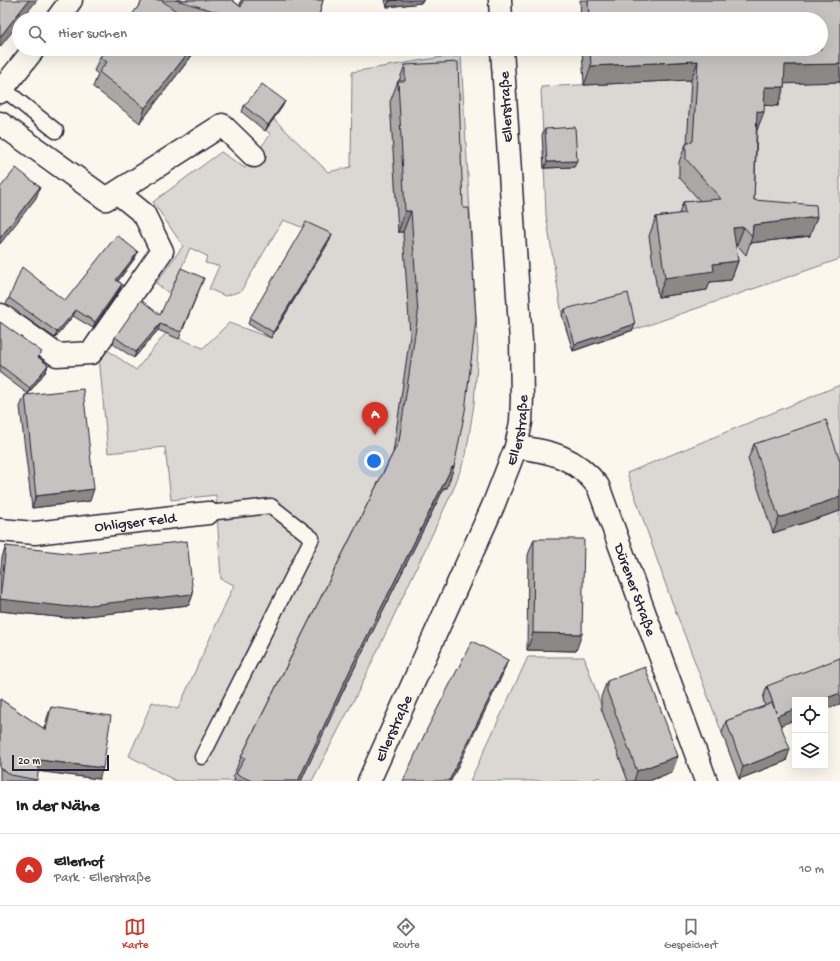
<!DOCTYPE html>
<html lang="de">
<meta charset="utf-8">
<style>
body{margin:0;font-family:"Gochi Hand",sans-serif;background:#f6f6f6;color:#222}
.controls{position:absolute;right:12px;bottom:12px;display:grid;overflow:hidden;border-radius:0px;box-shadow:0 4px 16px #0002}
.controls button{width:36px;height:36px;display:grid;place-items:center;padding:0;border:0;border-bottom:1px solid #e0e0e0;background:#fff;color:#222;font:20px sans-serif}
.scale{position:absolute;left:12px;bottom:10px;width:97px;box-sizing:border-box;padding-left:4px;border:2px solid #22223b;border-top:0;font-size:11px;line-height:14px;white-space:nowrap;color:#22223b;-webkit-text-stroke:3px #fbf7ec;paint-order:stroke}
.you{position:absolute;left:374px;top:461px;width:14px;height:14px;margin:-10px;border:3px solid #fff;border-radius:50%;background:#1a73e8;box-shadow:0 0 0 6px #1a73e833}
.badge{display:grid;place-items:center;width:26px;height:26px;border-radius:50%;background:#d93025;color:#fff;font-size:13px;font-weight:700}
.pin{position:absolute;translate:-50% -33px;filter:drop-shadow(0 1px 2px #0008)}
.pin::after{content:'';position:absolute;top:21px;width:14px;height:12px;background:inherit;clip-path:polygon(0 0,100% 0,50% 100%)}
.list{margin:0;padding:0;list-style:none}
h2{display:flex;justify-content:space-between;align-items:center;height:52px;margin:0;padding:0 16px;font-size:17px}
h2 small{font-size:13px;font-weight:400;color:#767676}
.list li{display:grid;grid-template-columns:26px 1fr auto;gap:12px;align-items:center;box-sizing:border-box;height:72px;padding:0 16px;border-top:1px solid #e0e0e0}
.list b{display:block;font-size:15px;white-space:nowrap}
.list p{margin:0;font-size:13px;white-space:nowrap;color:#767676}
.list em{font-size:13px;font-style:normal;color:#767676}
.icon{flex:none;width:22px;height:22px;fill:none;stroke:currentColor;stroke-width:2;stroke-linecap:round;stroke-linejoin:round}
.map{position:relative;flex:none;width:840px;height:781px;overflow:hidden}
.search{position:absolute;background:#fff;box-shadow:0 4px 16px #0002;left:12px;right:12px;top:12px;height:44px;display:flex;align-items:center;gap:10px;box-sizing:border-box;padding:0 14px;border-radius:22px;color:#767676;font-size:15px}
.sheet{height:124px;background:#fff}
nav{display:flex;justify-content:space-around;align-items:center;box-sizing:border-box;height:56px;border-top:1px solid #e0e0e0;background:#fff;font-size:11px;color:#767676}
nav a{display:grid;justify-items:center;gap:2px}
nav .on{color:#d93025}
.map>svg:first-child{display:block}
.green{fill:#dbd8d3;stroke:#7e7d87}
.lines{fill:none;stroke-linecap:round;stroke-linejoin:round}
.lane-casing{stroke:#22223b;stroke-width:17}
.street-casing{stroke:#22223b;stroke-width:25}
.secondary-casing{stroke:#22223b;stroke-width:25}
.lane{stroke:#fbf7ec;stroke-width:14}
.street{stroke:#fbf7ec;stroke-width:22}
.secondary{stroke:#fbf7ec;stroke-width:22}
.wall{fill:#aaa7a5;stroke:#22223b}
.shaded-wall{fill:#8b8886;stroke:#22223b}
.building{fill:#c6c2c0;stroke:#22223b}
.labels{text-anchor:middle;stroke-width:4;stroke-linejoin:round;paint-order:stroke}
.street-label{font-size:15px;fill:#22223b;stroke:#fbf7ec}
</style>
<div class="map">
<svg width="840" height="781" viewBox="0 0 840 781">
<rect width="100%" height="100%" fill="#fbf7ec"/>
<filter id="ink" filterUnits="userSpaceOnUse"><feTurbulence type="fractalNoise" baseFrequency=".025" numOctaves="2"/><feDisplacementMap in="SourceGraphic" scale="8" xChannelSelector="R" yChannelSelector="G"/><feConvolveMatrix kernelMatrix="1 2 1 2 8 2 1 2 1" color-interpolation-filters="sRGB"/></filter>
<g filter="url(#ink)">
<g class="green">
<polygon points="461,56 478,351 474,404 466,455 453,490 359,690 312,781 176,781 129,756 152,702 178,709 234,585 221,579 216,495 171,500 165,447 108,453 99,357 106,349 136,370 166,333 203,348 229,323 271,338 304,228 283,220 241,291 225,296 209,289 219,266 205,263 207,256 190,248 170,294 156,283 183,246 153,202 221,152 245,168 271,134 265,130 274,119 328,172 351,167 352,72 442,57"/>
<polygon points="840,71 840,259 573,351 562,315 546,215 541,87"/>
<polygon points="840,385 840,668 763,698 768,715 722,733 669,594 627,473"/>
<polygon points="528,657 584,657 628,781 602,781 600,777 589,781 470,781"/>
</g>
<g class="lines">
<g class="lane-casing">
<g id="lane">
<polyline points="0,86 56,131"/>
<polyline points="202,757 312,538 271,506 208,513"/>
</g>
</g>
<g class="street-casing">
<g id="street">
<polyline points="57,19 71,0"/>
<polyline points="0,92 34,49"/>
<polyline points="0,123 106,199 222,125 254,156"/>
<polyline points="1,315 57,355 91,353 162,251 144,214 118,193"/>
<path id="s1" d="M516,447C551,451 575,457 598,486L706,781"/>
<path id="s2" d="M0,530L35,533L208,513"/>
</g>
</g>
<g class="secondary-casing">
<g id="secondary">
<polyline points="500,0 501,19"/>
<path id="s3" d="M369,781L493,506L516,447L521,422L522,397L521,342L502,49"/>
</g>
</g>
<use href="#lane" class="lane"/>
<use href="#street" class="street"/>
<use href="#secondary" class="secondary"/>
</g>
<g class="wall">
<polygon points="143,0 232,0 240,6 241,0 323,0 318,19 129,19"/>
<polygon points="385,0 424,0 422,1 421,3 387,7"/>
<polygon points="580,0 840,0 840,82 784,83 784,87 778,106 764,105 757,130 754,200 810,236 750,243 746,255 737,245 735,245 738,261 731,280 710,282 707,290 658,297 649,236 656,217 679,214 683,202 700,201 679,177 679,162 686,144 687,144 691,80 584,85 582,49 821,49 821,19 581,19"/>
<polygon points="106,49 197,49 140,123 93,87 98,74 94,71 100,57"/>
<polygon points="289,49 310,49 308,55"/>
<polygon points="405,65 447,488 444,488 345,687 301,781 234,781 235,778 233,777 241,757 393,453 410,335 403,232 398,232 390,102 398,81 399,81"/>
<polygon points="285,101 282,107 265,131 242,112 244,106"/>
<polygon points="545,129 577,161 574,167 544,168 542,135"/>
<polygon points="332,234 330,240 271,338 248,324 250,318"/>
<polygon points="135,258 118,281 122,284 119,290 93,328 73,316 55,338 6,304 9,298 65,301"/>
<polygon points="204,278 179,339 158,330 134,358 113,344 115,337 160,315"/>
<polygon points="565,309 633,330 573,351 562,315"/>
<polygon points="0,322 39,358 48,365 46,371 28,394 0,373"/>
<polygon points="25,395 90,501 32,508 20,407"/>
<polygon points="754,444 840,461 840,511 773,533 748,459"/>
<polygon points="534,539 576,651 527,650 528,555"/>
<polygon points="6,546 193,594 189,605 67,618 0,611 0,577 2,557"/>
<polygon points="607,681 672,772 649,781 628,781 601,708 601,697"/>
<polygon points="767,686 781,725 786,761 739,779 722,733 726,721 765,706 763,698"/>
<polygon points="0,699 44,729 47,718 51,707 99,779 38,771 36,781 0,781"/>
</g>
<g class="shaded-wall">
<polygon points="29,0 37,0 22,19 19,19 19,23 0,47 0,37"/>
<polygon points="398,0 424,0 422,1 421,3 387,7 389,1"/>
<polygon points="191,49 197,49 140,123 145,108"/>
<polygon points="698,61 691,80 584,85 591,66"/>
<polygon points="840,64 840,82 778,84 785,65"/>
<polygon points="765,87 784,87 778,106 758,105"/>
<polygon points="285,101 282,107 265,131 268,125"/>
<polygon points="757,111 764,112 757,130 751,130"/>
<polygon points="577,161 574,167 544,168 547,162"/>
<polygon points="40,187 36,198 0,244 0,238"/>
<polygon points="405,211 411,211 403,232 398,232"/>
<polygon points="817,217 810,236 750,243 752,236 753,225"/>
<polygon points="744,227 737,245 726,246 733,228"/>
<polygon points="332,234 330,240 271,338 273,332"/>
<polygon points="138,252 135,258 114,286 116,280"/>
<polygon points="738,261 731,280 710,282 707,290 658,297 665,278 713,264"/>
<polygon points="122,284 119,290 93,328 95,322"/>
<polygon points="76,310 73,316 55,338 57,332"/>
<polygon points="160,324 158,330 134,358 136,352"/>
<polygon points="635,324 633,330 573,351 575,344"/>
<polygon points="48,365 46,371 28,394 30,388"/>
<polygon points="452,467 454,467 447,488 444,488 345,687 301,781 298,781 352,666"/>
<polygon points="94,489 90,501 32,508 36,496"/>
<polygon points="840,497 840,511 773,533 779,518"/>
<polygon points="193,594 189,605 67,618 0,611 0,599"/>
<polygon points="533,633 582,634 576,651 527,650"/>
<polygon points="508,660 502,676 451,781 449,781"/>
<polygon points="840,693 840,704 825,709 825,700 822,700"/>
<polygon points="795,709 795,720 773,728 777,716"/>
<polygon points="790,749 786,761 739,779 743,767"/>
<polygon points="678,756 672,772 649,781 634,781 637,771"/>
<polygon points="40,760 103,768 99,779 36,771"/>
</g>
<g class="building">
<polygon points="0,0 29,0 0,37"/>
<polygon points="143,0 161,0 187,19 129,19"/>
<polygon points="176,0 232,0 241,7 243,0 323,0 318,19 241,19"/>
<polygon points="389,0 398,0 389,1"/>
<polygon points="588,0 840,0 840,64 785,65 784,87 765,87 764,112 757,111 754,200 816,205 817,217 753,225 752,236 744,227 733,228 738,261 713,264 714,271 665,278 656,217 685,213 683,202 721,199 686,159 686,144 693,141 698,61 591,66 590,49 821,49 821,19 589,19"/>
<polygon points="106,49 191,49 145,108 99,72 107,62 100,57"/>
<polygon points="458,62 463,208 469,208 476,320 465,411 454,467 452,467 352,666 298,781 252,781 236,774 245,758 241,757 399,441 418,314 411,211 405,211 398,81 405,81 405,65"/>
<polygon points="262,84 285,101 268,125 244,106"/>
<polygon points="575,127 577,161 547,162 545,129"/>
<polygon points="16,168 40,187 0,238 0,188"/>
<polygon points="306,222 332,234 273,332 250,318"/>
<polygon points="117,235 138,252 116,280 122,284 95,322 76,310 57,332 9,298 22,267 65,301"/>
<polygon points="181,268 204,278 181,332 160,324 136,352 115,337 141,300 160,315"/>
<polygon points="628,293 635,324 575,344 565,309"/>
<polygon points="0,322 42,352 38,357 48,365 30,388 0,365"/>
<polygon points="83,389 94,489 36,496 25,395"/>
<polygon points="826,420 840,461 840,497 779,518 754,444"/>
<polygon points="534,539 584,539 582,634 533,633"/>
<polygon points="187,541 193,594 71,607 0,599 6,546 76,554"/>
<polygon points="472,641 508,660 449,781 403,781 427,729"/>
<polygon points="840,658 840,693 822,700 795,700 795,709 777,716 790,749 743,767 726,721 772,703 776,712 767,686"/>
<polygon points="645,667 678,756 637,771 607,691 607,681"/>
<polygon points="0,699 46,730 51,707 111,716 103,768 40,760 37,780 11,775 0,768"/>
</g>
</g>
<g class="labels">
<g class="street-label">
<text transform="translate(505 107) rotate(-93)" y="5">Ellerstraße</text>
<text dy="5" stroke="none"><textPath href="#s3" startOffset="382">Ellerstraße</textPath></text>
<text dy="5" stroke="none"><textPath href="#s2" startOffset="136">Ohligser Feld</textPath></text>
<text dy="5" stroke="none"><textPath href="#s1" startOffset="204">Dürener Straße</textPath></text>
<text dy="5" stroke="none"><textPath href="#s3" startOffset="58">Ellerstraße</textPath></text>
</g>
</g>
</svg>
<div class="controls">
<button><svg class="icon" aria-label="locate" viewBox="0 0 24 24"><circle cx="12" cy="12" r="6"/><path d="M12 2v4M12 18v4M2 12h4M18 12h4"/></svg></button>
<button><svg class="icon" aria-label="layers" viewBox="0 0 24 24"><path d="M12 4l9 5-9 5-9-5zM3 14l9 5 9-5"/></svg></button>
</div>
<div class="scale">20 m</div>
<div class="you"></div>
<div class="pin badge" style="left:375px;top:435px">A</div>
<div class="search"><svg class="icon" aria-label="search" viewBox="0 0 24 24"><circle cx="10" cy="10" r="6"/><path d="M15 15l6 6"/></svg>Hier suchen</div>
</div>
<section class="sheet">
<h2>In der Nähe<small></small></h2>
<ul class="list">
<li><span class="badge">A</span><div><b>Ellerhof</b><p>Park · Ellerstraße</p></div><em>10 m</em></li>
</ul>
</section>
<nav>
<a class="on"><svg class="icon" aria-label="map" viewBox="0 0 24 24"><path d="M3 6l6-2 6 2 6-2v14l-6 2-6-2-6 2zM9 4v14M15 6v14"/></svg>Karte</a>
<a><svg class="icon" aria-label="directions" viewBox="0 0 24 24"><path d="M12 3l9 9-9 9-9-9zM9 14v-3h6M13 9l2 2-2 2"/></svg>Route</a>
<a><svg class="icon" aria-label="saved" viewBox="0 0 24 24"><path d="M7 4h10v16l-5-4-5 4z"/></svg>Gespeichert</a>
</nav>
